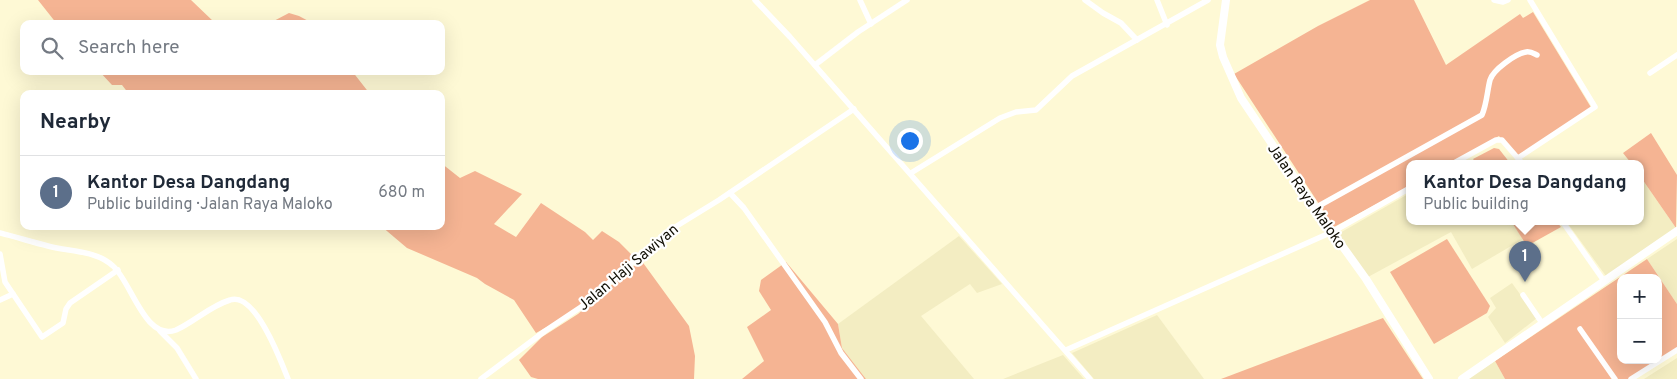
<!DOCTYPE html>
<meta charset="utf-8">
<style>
body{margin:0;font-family:Overpass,sans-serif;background:#f2f2f3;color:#1f2937}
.controls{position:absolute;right:15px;bottom:15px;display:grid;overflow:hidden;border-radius:10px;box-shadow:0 5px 20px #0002}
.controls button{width:45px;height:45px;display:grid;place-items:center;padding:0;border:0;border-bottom:1px solid #e0e1e3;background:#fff;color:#1f2937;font:25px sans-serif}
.you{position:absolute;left:909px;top:140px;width:18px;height:18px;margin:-12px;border:4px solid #fff;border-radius:50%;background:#1a73e8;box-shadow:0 0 0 8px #1a73e833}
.badge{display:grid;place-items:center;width:32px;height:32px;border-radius:50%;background:#1f7eab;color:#fff;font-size:16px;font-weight:700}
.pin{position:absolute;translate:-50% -41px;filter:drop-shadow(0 1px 2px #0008)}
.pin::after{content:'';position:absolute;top:26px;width:18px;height:15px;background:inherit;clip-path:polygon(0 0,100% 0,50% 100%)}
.popup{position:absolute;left:1406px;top:160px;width:238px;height:65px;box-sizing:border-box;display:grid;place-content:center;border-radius:10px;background:#fff;filter:drop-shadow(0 1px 4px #0005);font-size:16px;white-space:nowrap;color:#747a83}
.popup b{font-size:19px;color:#1f2937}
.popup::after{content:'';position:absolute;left:50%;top:100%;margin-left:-10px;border:10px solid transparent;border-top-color:#fff}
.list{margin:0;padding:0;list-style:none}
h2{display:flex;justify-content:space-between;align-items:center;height:65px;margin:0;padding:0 20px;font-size:21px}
h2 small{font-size:16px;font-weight:400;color:#747a83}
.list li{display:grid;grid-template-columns:32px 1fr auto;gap:15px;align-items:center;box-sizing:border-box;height:75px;padding:0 20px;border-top:1px solid #e0e1e3}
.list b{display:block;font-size:19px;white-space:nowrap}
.list p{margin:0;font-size:16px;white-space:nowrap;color:#747a83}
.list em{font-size:16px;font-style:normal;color:#747a83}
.icon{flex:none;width:28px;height:28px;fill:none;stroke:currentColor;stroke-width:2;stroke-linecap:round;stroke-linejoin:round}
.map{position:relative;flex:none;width:1677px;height:379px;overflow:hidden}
.search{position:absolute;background:#fff;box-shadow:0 5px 20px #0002;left:20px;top:20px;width:425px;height:55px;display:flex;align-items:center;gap:12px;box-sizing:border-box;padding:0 18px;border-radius:10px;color:#747a83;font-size:19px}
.panel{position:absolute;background:#fff;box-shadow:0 5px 20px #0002;left:20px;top:90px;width:425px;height:140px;border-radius:10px}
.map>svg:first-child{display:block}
.built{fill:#f3edc2}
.green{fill:#f5b493;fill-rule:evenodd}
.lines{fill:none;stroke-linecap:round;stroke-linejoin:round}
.street{stroke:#fff;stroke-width:5.5}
.secondary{stroke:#fff;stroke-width:8}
.labels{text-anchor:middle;stroke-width:4.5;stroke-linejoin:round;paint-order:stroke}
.street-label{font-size:15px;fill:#0f0d03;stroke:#fff}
</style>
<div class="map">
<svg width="1677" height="379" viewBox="0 0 1677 379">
<rect width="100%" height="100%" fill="#fef9d5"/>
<g class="built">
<polygon points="1640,176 1676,228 1606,276 1566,221 1640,221"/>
<polygon points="1410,193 1410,221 1511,221 1523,239 1472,269 1451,232 1368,277 1338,234"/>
<polygon points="959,236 1002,284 977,293 970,284 921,316 974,379 866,379 842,348 838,324"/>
<polygon points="1677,239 1677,304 1647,259"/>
<polygon points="1512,283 1537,318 1505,343 1488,317 1496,308 1490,298"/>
<polygon points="1157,315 1204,379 1094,379 1072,353"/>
<polygon points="1063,355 1084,379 1003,379"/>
<polygon points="1677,358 1677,379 1644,379"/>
<polygon points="1495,361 1505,379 1468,379"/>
</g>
<g class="green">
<polygon points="38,0 191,0 214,22 219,24 57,24"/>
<polygon points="1370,0 1414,0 1446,65 1520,14 1523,18 1533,12 1592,109 1515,158 1499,136 1450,163 1410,163 1410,186 1334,227 1234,74 1318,26"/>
<polygon points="289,13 299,16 314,24 268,24"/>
<polygon points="99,71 352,71 370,94 129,94 122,85 112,85"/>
<polygon points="1651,133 1677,175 1676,228 1640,176 1640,163 1631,163 1623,153"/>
<polygon points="1494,148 1499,149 1510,163 1476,163 1473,159"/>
<polygon points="441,163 460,178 475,171 522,194 494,224 516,237 541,203 585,232 593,240 602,231 619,242 635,258 574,312 536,333 514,300 485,284 477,278 407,248 381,226 441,226"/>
<polygon points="1511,221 1556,221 1561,227 1527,246"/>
<polygon points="1447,239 1490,306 1487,313 1434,344 1390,272"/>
<path d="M1647,259L1677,304V351L1634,379H1505L1495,361ZM1621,278H1658V360H1621Z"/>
<polygon points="641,260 689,326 695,356 694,379 538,379 531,377 519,360 542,337 578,314"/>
<polygon points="786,262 838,324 842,348 866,379 742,379 764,361 747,327 771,310 759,291 761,280"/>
<polygon points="1383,318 1423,379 1221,379"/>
</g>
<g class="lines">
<g class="street">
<polyline points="755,0 790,37 1090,379"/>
<polyline points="860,0 871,24"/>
<polyline points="1085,0 1103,13 1121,23 1137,40"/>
<polyline points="1157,0 1167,25"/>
<polyline points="1494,0 1503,2 1508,0"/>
<polyline points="815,65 858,32 907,0"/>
<polyline points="1650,73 1677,55"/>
<polyline points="1518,158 1595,107 1530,0"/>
<polyline points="1454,163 1496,140 1502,140 1522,163"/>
<polyline points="911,173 1000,118 1016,112 1036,110 1072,76 1208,0"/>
<polyline points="730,193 744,208 825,322 841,353 861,379"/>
<path d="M1315,208L1482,115C1487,103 1487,92 1490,80C1493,70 1515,54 1526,52C1530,51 1533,53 1537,55"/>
<polyline points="1562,221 1604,281"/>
<path d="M0,233C16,237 32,242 48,246C70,252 96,250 113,266C131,281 145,342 176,330C194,322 210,306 230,300C255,291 281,361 288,379"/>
<polyline points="0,254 5,282 42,337 63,323 66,309 70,303 118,270"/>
<polyline points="1523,295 1542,323"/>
<polyline points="0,300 13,294"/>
<polyline points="1580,329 1615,379"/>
<polyline points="160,331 177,348 196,379"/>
<polyline points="1066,350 1332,232 1410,188"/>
<polyline points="481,379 545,331 581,307 667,232 719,200 854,109"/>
<polyline points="1631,379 1677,350"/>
</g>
<g class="secondary">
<polyline points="1226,0 1220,45 1223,57 1241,98 1315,208 1366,279 1429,379"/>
<polyline points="1462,379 1677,231"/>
</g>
</g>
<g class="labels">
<g class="street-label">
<text transform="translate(1307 196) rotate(55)" y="5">Jalan Raya Maloko</text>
<text transform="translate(628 267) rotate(-40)" y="5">Jalan Haji Sawiyan</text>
</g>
</g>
</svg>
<div class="controls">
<button>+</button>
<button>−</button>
</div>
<div class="you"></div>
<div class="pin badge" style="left:1525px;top:282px;background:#5c6f8a">1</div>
<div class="popup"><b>Kantor Desa Dangdang</b>Public building</div>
<div class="search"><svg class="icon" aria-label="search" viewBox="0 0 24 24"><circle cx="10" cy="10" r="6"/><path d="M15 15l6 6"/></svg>Search here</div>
<section class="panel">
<h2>Nearby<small></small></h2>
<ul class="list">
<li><span class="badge" style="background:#5c6f8a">1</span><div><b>Kantor Desa Dangdang</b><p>Public building · Jalan Raya Maloko</p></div><em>680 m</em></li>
</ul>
</section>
</div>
